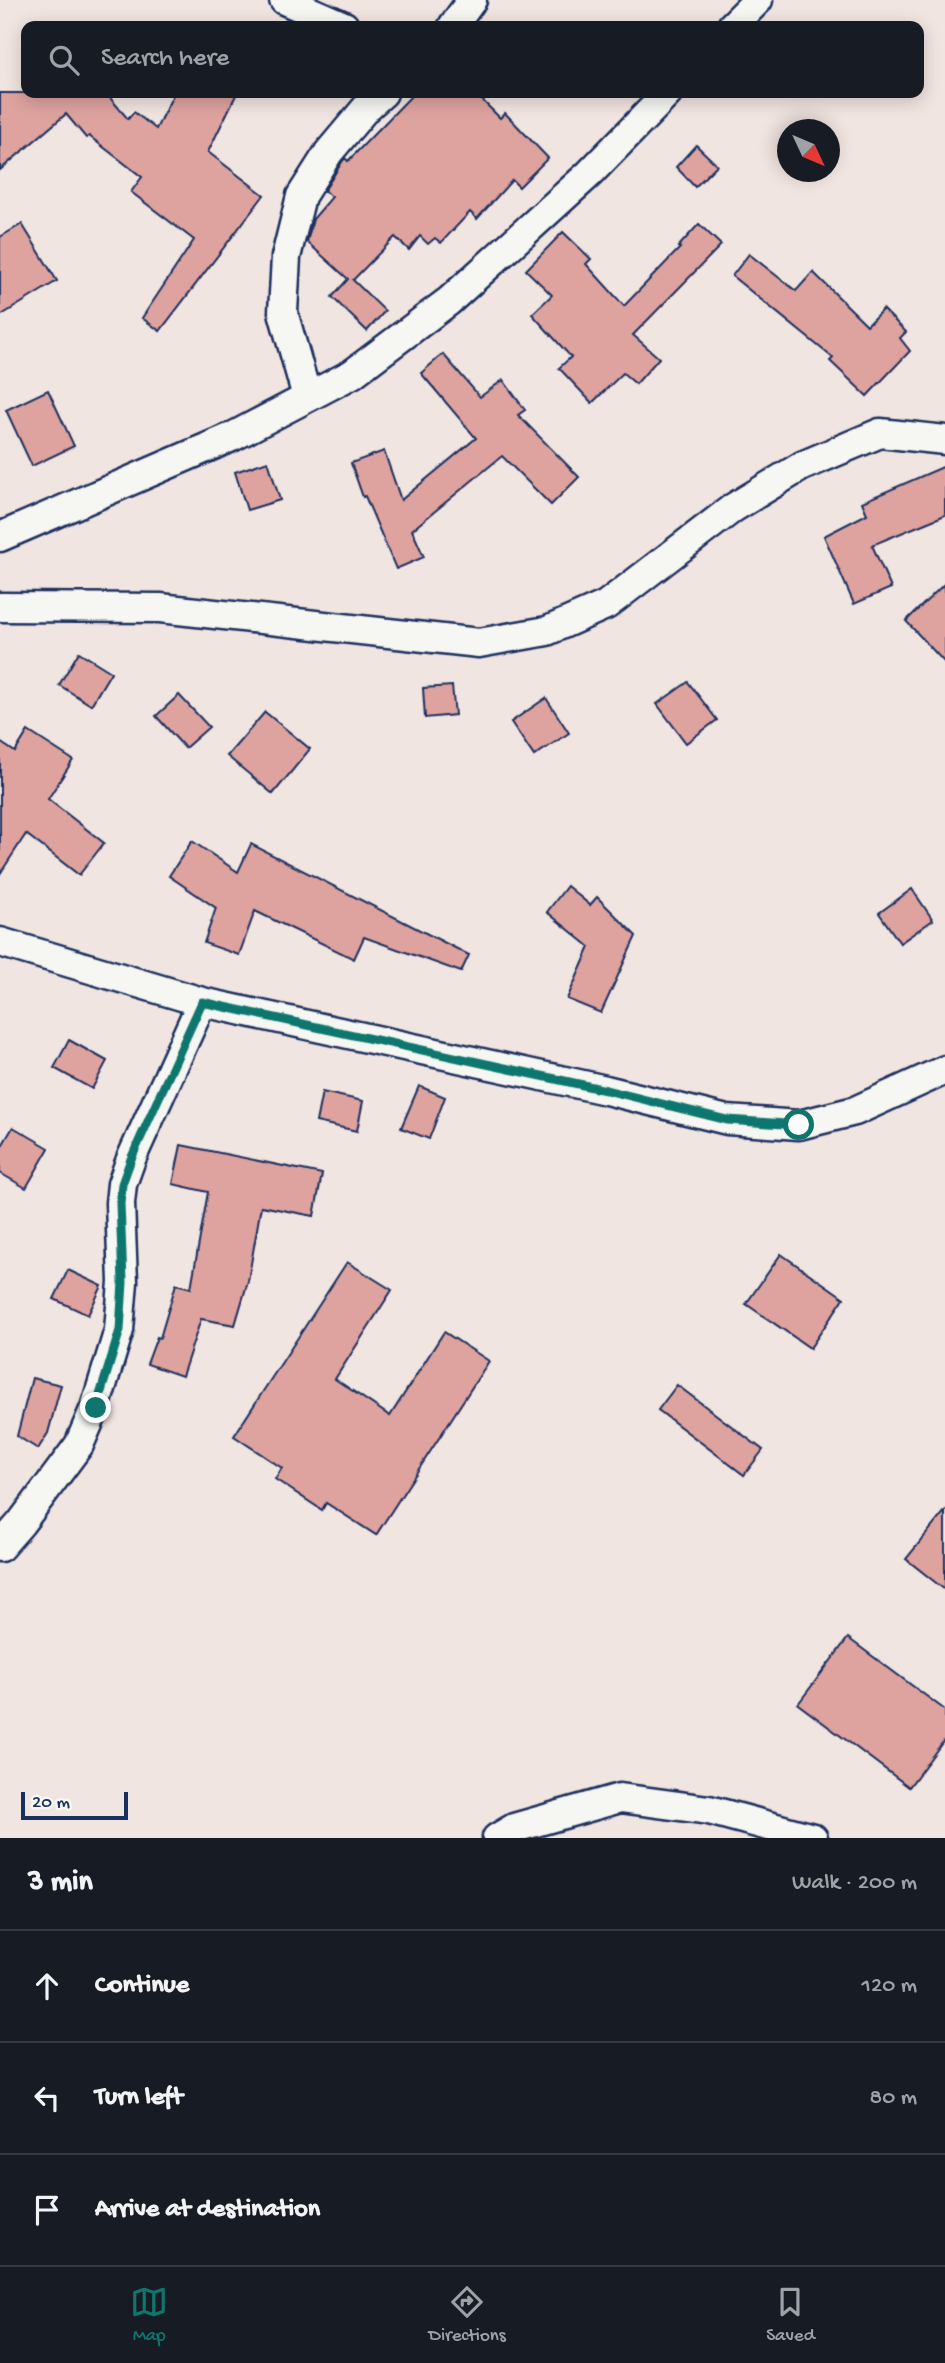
<!DOCTYPE html>
<meta charset="utf-8">
<style>
body{margin:0;font-family:"Gochi Hand",sans-serif;background:#242831;color:#f1f3f6}
.compass{position:absolute;left:777px;top:119px;width:63px;height:63px;border-radius:50%;background:#171b24;box-shadow:0 4px 18px #0003;rotate:134deg}
.scale{position:absolute;left:21px;bottom:18px;width:107px;box-sizing:border-box;padding-left:7px;border:4px solid #1b2f5e;border-top:0;font-size:19px;line-height:24px;white-space:nowrap;color:#1b2f5e;-webkit-text-stroke:5px #f6f6f2;paint-order:stroke}
.stop{position:absolute;width:21px;height:21px;margin:-16px;border:5px solid #0f766e;border-radius:50%;background:#fff}
.stop.end{background:#0f766e;border-color:#fff;box-shadow:0 2px 7px #0008}
.list{margin:0;padding:0;list-style:none}
h2{display:flex;justify-content:space-between;align-items:center;height:91px;margin:0;padding:0 28px;font-size:30px}
h2 small{font-size:23px;font-weight:400;color:#9ea1a6}
.list li{display:grid;grid-template-columns:46px 1fr auto;gap:21px;align-items:center;box-sizing:border-box;height:112px;padding:0 28px;border-top:2px solid #363941}
.list b{display:block;font-size:26px;white-space:nowrap}
.list em{font-size:23px;font-style:normal;color:#9ea1a6}
.icon{flex:none;width:38px;height:38px;fill:none;stroke:currentColor;stroke-width:2;stroke-linecap:round;stroke-linejoin:round}
.map{position:relative;flex:none;width:945px;height:1838px;overflow:hidden}
.search{position:absolute;background:#171b24;box-shadow:0 4px 18px #0003;left:21px;right:21px;top:21px;height:77px;display:flex;align-items:center;gap:18px;box-sizing:border-box;padding:0 24px;border-radius:14px;color:#9ea1a6;font-size:26px}
.sheet{height:427px;background:#171b24}
nav{display:flex;justify-content:space-around;align-items:center;box-sizing:border-box;height:98px;border-top:2px solid #363941;background:#171b24;font-size:19px;color:#9ea1a6}
nav a{display:grid;justify-items:center;gap:4px}
nav .on{color:#0f766e}
.map>svg:first-child{display:block}
.building{fill:#dea39f;stroke:#1b2f5e;stroke-width:2}
.lines{fill:none;stroke-linecap:round;stroke-linejoin:round}
.street-casing{stroke:#1b2f5e;stroke-width:33}
.street{stroke:#f6f6f2;stroke-width:28}
.route{stroke:#0f766e;stroke-width:9}
</style>
<div class="map">
<svg width="945" height="1838" viewBox="0 0 945 1838">
<rect width="100%" height="100%" fill="#f1e5e1"/>
<filter id="ink" filterUnits="userSpaceOnUse"><feTurbulence type="fractalNoise" baseFrequency=".0143" numOctaves="2"/><feDisplacementMap in="SourceGraphic" scale="14" xChannelSelector="R" yChannelSelector="G"/><feConvolveMatrix kernelMatrix="1 2 1 2 8 2 1 2 1" color-interpolation-filters="sRGB"/></filter>
<g filter="url(#ink)">
<g class="building">
<polygon points="0,93 106,93 128,119 134,112 156,129 174,93 237,93 208,152 264,195 160,331 142,318 194,240 131,192 142,177 89,136 86,138 66,114 0,170"/>
<polygon points="414,93 475,93 500,118 505,113 548,158 519,187 512,180 477,219 470,212 441,243 435,238 428,244 420,236 409,250 395,237 353,280 385,311 367,331 332,297 348,279 307,242 313,219 332,197 324,191 342,162 345,158 348,161"/>
<polygon points="696,145 717,165 695,187 676,167"/>
<polygon points="22,224 57,281 0,316 0,237"/>
<polygon points="699,224 721,245 633,335 659,358 636,384 623,373 592,403 559,368 571,357 532,314 552,295 526,270 563,232 591,259 586,264 624,306 680,248 678,247"/>
<polygon points="749,254 796,291 813,272 867,325 883,309 906,332 900,338 910,351 867,396 830,361 833,358 732,276"/>
<polygon points="443,354 480,397 503,380 525,410 518,415 579,477 551,505 502,456 412,530 424,557 396,569 365,496 363,497 351,463 384,451 401,500 476,438 421,373"/>
<polygon points="48,390 74,446 32,466 6,410"/>
<polygon points="268,461 280,500 247,510 235,472"/>
<polygon points="945,466 945,515 872,545 891,588 854,604 824,536 867,514 862,502"/>
<polygon points="945,583 945,663 906,621"/>
<polygon points="79,652 111,672 91,705 59,685"/>
<polygon points="688,682 717,720 686,743 657,704"/>
<polygon points="452,686 455,715 425,718 423,688"/>
<polygon points="179,695 209,727 185,748 156,716"/>
<polygon points="546,698 569,733 534,756 511,722"/>
<polygon points="265,712 310,749 273,794 227,756"/>
<polygon points="28,731 73,760 48,799 104,843 79,875 26,834 0,874 0,742 15,752"/>
<polygon points="192,841 238,872 251,844 469,955 461,972 364,937 354,959 255,911 239,955 204,943 216,908 169,876"/>
<polygon points="567,886 590,905 597,897 636,936 601,1013 567,999 590,947 547,912"/>
<polygon points="912,889 933,920 900,943 879,913"/>
<polygon points="69,1040 107,1061 92,1089 54,1068"/>
<polygon points="419,1086 445,1097 429,1139 401,1128"/>
<polygon points="322,1092 363,1101 357,1131 316,1122"/>
<polygon points="13,1127 49,1148 26,1188 0,1173 0,1149"/>
<polygon points="181,1145 322,1174 314,1216 261,1206 248,1281 235,1325 201,1319 182,1376 147,1364 157,1337 160,1338 176,1284 191,1288 208,1192 173,1184"/>
<polygon points="781,1254 844,1298 810,1348 746,1304"/>
<polygon points="347,1262 392,1290 335,1379 390,1416 444,1332 489,1361 376,1535 326,1503 322,1510 275,1479 282,1468 234,1436"/>
<polygon points="68,1270 102,1286 88,1315 54,1299"/>
<polygon points="32,1378 61,1385 48,1433 38,1449 17,1436"/>
<polygon points="677,1385 763,1450 744,1475 658,1410"/>
<polygon points="945,1511 945,1590 906,1559"/>
<polygon points="848,1638 945,1710 945,1739 909,1787 798,1704"/>
</g>
<g class="lines">
<g class="street-casing">
<g id="street">
<polyline points="284,0 344,26"/>
<polyline points="453,26 472,0"/>
<polyline points="732,26 758,0"/>
<polyline points="307,397 283,312 286,257 301,196 329,152 366,108 383,93"/>
<polyline points="0,537 234,436 352,374 449,301 589,174 668,93"/>
<polyline points="0,607 160,608 479,643 547,631 606,605 733,508 802,466 880,433 945,440"/>
<polyline points="0,942 202,1002 606,1090 727,1120 799,1125 855,1111 945,1070"/>
<polyline points="0,1547 21,1523 79,1445 95,1408 119,1330 123,1282 120,1203 122,1184 131,1159 202,1002"/>
<polyline points="497,1838 514,1828 620,1798 709,1810 813,1838"/>
</g>
</g>
<use href="#street" class="street"/>
</g>
</g>
<g class="lines" filter="url(#ink)">
<polyline class="route" points="96,1408 120,1330 123,1282 120,1203 122,1184 131,1159 202,1002 606,1090 727,1120 799,1125"/>
</g>
</svg>
<svg class="compass" viewBox="-18 -18 36 36"><path d="M0-13l5 13h-10z" fill="#e53935"/><path d="M0 13l5-13h-10z" fill="#9ea1a6"/></svg>
<div class="scale">20 m</div>
<div class="stop" style="left:799px;top:1125px"></div>
<div class="stop end" style="left:96px;top:1408px"></div>
<div class="search"><svg class="icon" aria-label="search" viewBox="0 0 24 24"><circle cx="10" cy="10" r="6"/><path d="M15 15l6 6"/></svg>Search here</div>
</div>
<section class="sheet">
<h2>3 min<small>Walk · 200 m</small></h2>
<ul class="list">
<li><svg class="icon" aria-label="ahead" viewBox="0 0 24 24"><path d="M12 20V5M6 11l6-6 6 6"/></svg><div><b>Continue</b></div><em>120 m</em></li>
<li><svg class="icon" aria-label="left" viewBox="0 0 24 24"><path d="M17 20v-9H6M10 6l-5 5 5 5"/></svg><div><b>Turn left</b></div><em>80 m</em></li>
<li><svg class="icon" aria-label="arrive" viewBox="0 0 24 24"><path d="M6 21V4h12l-3 4 3 4H6"/></svg><div><b>Arrive at destination</b></div></li>
</ul>
</section>
<nav>
<a class="on"><svg class="icon" aria-label="map" viewBox="0 0 24 24"><path d="M3 6l6-2 6 2 6-2v14l-6 2-6-2-6 2zM9 4v14M15 6v14"/></svg>Map</a>
<a><svg class="icon" aria-label="directions" viewBox="0 0 24 24"><path d="M12 3l9 9-9 9-9-9zM9 14v-3h6M13 9l2 2-2 2"/></svg>Directions</a>
<a><svg class="icon" aria-label="saved" viewBox="0 0 24 24"><path d="M7 4h10v16l-5-4-5 4z"/></svg>Saved</a>
</nav>
